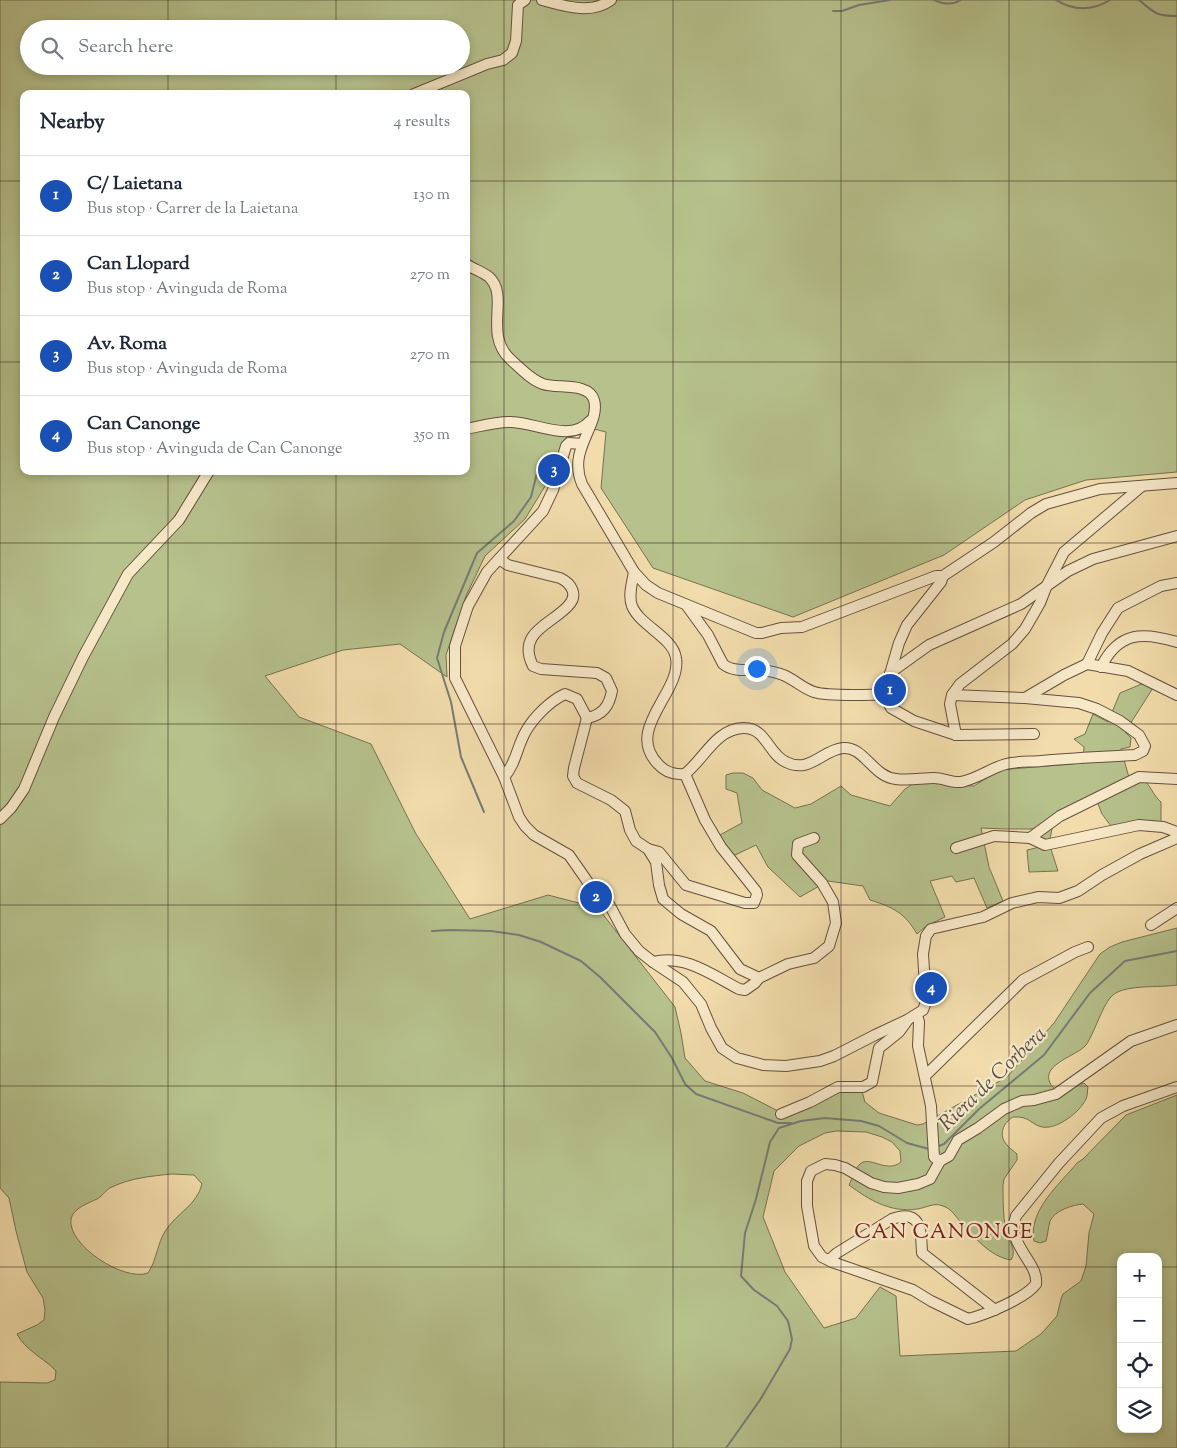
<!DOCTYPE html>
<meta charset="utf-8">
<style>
body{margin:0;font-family:"Sorts Mill Goudy",serif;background:#f2f2f3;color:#1f2937}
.controls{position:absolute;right:15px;bottom:15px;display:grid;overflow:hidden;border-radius:10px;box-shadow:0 2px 8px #0003}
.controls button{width:45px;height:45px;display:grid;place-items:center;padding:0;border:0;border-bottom:1px solid #e0e1e3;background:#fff;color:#1f2937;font:25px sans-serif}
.you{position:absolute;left:756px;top:668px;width:18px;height:18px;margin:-12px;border:4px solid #fff;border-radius:50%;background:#1a73e8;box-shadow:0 0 0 8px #1a73e833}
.badge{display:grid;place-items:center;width:32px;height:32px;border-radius:50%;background:#db2777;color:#fff;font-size:16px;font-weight:700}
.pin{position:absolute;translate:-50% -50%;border:2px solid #fff;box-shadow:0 1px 5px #0006}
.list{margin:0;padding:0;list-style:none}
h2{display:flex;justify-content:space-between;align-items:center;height:65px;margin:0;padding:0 20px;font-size:21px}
h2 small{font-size:16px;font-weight:400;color:#747a83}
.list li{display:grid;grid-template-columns:32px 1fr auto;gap:15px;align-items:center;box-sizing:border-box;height:80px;padding:0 20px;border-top:1px solid #e0e1e3}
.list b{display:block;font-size:19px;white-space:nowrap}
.list p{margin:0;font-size:16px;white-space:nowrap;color:#747a83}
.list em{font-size:16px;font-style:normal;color:#747a83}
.icon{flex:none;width:28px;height:28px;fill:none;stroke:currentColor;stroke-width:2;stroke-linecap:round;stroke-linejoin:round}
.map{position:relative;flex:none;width:1177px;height:1448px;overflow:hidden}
.search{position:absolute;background:#fff;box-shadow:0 2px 8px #0003;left:20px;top:20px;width:450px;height:55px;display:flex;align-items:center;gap:12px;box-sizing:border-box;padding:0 18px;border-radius:28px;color:#747a83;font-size:19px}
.panel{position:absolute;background:#fff;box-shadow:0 2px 8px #0003;left:20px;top:90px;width:450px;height:385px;border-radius:10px}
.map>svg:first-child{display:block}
.green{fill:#b6c18c;stroke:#767254;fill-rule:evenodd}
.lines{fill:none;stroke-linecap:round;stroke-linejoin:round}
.stream{stroke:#767c78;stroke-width:2}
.minor-casing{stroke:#64513f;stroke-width:12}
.minor{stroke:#f7e8c8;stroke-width:10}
.grid{fill:none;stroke:#35231b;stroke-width:1;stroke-opacity:0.55}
.labels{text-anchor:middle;stroke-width:4.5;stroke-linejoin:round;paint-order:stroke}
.water-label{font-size:21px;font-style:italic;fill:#56504a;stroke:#f7e8c8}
.neighbourhood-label{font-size:21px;letter-spacing:1px;fill:#7a1f14;stroke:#f7e8c8}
</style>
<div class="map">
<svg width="1177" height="1448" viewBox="0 0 1177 1448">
<rect width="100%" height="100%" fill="#f2dcab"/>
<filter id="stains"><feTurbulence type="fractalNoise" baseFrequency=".004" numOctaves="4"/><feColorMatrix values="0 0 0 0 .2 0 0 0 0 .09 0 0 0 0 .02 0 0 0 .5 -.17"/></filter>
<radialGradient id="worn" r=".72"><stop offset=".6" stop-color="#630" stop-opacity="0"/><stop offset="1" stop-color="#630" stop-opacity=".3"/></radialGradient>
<g class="green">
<path d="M0,0H1177V472L1086,480L1025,500L944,555L793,617L653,568L601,488L606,432L578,425L570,427L553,473L525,519L485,556L466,596L446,655L447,677L400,644L343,650L265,676L299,717L371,744L416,834L470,919L548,895L598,908L675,1007L681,1033L685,1058L705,1081L743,1093L780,1112C791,1107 802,1102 812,1096C835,1082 836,1078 862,1091L865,1102L879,1113L917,1125L923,1124L1007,1077L1054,1023L1100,954L1110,947L1122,942L1177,928V985C1160,988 1126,984 1113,995C1103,1003 1095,1032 1086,1045C1077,1056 1041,1064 1050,1083C1058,1098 1074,1085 1084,1083L1088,1087C1087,1091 1088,1095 1086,1099C1080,1112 1057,1130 1042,1127C1030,1124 1030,1116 1013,1117C1003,1123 998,1135 1007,1145C1010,1149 1014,1151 1017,1154V1160L1004,1179L1003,1185C1003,1197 1003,1223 1007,1234C1010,1243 1017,1251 1011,1260C991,1257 975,1238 962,1224C956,1217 952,1209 943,1206C934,1202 926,1208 917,1209C891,1213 869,1200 849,1185C852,1179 855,1168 860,1164C870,1155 886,1174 901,1162L900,1151L892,1142L882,1137L866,1132L836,1131L825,1133L799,1146L774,1171L763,1217L785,1272L824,1328L856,1318L880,1287L896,1296L900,1356L1016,1351L1041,1334L1057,1316L1061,1299L1063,1294L1081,1281L1086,1266L1089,1233L1094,1214L1083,1204C1073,1205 1055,1210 1050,1221C1048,1227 1048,1235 1046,1241L1040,1243L1034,1241C1028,1210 1060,1184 1077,1163L1083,1159L1126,1115L1177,1095V1448H0V1382L47,1383L55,1380L56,1371C44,1358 25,1350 17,1334L37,1325L44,1320L45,1310L43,1298L27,1272L16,1231L9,1198L0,1188ZM29,29H461V66H29ZM24,94H466V471H24ZM172,1174L194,1175L202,1184C197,1205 177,1213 166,1230C157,1243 157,1260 148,1273C124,1282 67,1245 71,1219C73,1208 89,1203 97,1199C103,1196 106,1189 112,1187C130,1178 152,1176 172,1174ZM1121,1257H1158V1429H1121Z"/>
<path d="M1144,683L1153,688L1125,732L1131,738L1130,747L1121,749L1130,781L1146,782C1152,789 1154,796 1161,802V824L1135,823L1111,826L1102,814L1094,794L1048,819L1052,829L1049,843L1058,871L1029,872L1027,850L1040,847L1036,829H1006L981,828L989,867L1003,901L987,908L974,878L956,882L952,876L930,881L945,917L926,926L917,934C905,913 893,907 870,900L863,886L828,881L800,897L768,867L756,845L733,856L718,836L742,823L737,793L726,789V775L733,773H743L753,778L762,790L795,808L811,804L841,786L851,795L890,806L905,789L919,780L950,785L974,786L999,770L1083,763L1084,747L1074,739L1085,734L1093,714L1108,722L1120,693Z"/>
</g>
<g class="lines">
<g class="stream">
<path d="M934,0C943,4 953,5 961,0"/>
<path d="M1056,0C1073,11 1093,11 1110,0"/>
<path d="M1139,0C1155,13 1155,16 1177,16"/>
<polyline points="833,11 842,11 859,5 890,0"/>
<polyline points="484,812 461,757 451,702 437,658 444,632 477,553 514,521 531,497 538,469"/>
<polyline points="432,931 450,930 491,931 519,935 541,942 581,961 600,977 655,1032 672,1058 685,1084 696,1094 778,1123 791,1123"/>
<polyline points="936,1147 944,1144 979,1109 1044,1055 1090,993 1125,961 1177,951"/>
<polyline points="726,1448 760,1400 790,1349 792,1339 788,1321 777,1306 754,1290 741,1276 745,1233 756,1199 770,1142 779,1128 801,1121 825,1118 861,1121 879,1126 907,1143 929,1149"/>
</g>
<g class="minor-casing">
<g id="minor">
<path d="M542,0C564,6 591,15 611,0"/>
<polyline points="414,94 487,64 503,60 512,53 516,41 518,5 525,0"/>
<path d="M466,264C473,269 483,272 489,277C510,296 483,333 510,359C519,367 531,380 543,384C557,389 589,382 594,400C601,425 567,449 582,484L634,572L646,585L658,593L756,633H762L781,628L802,627L936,576H943L994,542L1031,513L1046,504L1100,489L1177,483"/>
<path d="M466,429C481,426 498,421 512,422C537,423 571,443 590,421"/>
<polyline points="582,444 569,443 566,446 553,490 543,511 487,572 468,606 455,646 455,678 504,777 519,817 525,826 534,835 569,855 592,888 609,904 625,934 639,951 653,962 683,982 701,1004 711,1028 722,1048 737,1058 763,1065 786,1066 820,1061 834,1056 875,1035 907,1020 923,1010 926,1002 923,954 926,936 931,929 983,917 1012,903 1038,897 1059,898 1078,891 1102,875 1140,854 1177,838"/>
<path d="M499,559L508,565L560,578C571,583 579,595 568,606C552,624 516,632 533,666L541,669L597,673L606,678L612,691C609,706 603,715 587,718L574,768L573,776L577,783L611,800L625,811L630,830L636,841L648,849L656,862L659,885L663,899L681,914L711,931L740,969L759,978"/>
<path d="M634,572C632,583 628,596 632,606C640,626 673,637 676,658C682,692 624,729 658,764C665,772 675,775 685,774L705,820L721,847L756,891L757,895L754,903H745L686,885L659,852L648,849"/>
<path d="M687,606L708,635L723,664C735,674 754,668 768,671C773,672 779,673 783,675C794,679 802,688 814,692C830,697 865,694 884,695"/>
<polyline points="1087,664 1102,633 1118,608 1161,586 1177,583"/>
<path d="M1101,667C1119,631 1143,632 1177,642"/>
<polyline points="890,673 929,645 1021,604 1068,571 1093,559 1177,536"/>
<polyline points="884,695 891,708 914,721 956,735 1034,734"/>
<polyline points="884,695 899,643 907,625 941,582 943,576"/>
<polyline points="1025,698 1064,675 1087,664 1128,671 1177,695"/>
<polyline points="956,735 950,704 952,695 960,684 1012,644 1025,629 1040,603 1047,585 1064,552 1142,486"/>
<path d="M685,774C704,759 716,729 743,728C766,727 768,754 786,762C810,774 822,750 843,748C864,746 873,777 896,779C909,781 922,778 934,778C943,778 952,783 961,782C977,779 991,768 1006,764C1017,761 1030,762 1041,761C1072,758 1104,757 1135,755L1143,751L1145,746L1139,735L1120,721L1097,709L1079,703L1025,698L952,695"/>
<path d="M504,777C516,764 517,746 526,731C534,717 550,701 565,694L577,699L587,718"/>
<polyline points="0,819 11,808 24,789 54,717 83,657 128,574 179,520 209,471"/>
<polyline points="1030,838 1045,845 1139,825 1163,827 1177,832"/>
<polyline points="956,848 994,836 1030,838 1060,816 1139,777 1177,779"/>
<polyline points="1151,925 1177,908"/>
<path d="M653,962C685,954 712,975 739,989L745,990L755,983L759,978L788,964L814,958L829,946L836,923L833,902L822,883L797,855L798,844L814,838"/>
<polyline points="917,1015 919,1022 918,1046 931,1106 934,1157 940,1161"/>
<path d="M1177,1025L1131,1041L1056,1094L1034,1100L1022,1101L1004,1109L978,1128L958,1140L949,1156L940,1161L930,1179L918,1184L898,1188L884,1187L871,1183L845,1168L835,1165L825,1164L811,1171L807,1181V1206L814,1246L822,1257L832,1262L913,1290L931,1301L968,1319C985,1315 1026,1298 1036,1284C1039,1262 1005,1244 1016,1216L1059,1163L1101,1118L1123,1106L1177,1087"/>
<polyline points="925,1076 1023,980 1075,952 1088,947"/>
<polyline points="781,1114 810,1102 838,1087 863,1087 872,1082 879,1048 899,1032 907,1021"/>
<path d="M829,1260L837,1253L892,1219C922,1208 921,1232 922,1253L995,1310"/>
</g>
</g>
<use href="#minor" class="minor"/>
</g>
<path class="grid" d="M168,0V29M336,0V29M504,0V1448M673,0V1448M841,0V1448M1009,0V1448M168,66V94M336,66V94M0,181H24M466,181H1177M0,362H24M466,362H1177M168,471V1448M336,471V1448M0,543H1177M0,724H1177M0,905H1177M0,1086H1177M0,1267H1121M1158,1267H1177"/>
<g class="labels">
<g class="water-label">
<text transform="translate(992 1078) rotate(-44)" y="7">Riera de Corbera</text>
</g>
<g class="neighbourhood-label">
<text x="944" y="1238">CAN CANONGE</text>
</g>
</g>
<rect width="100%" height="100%" filter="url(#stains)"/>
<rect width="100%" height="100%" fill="url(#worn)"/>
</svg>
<div class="controls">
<button>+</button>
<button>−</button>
<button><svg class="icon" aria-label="locate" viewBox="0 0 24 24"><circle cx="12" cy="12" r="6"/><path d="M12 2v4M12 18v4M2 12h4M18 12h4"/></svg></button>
<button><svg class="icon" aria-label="layers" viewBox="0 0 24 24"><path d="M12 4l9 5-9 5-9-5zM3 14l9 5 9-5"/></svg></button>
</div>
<div class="you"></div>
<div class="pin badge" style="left:890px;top:690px;background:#1a4fb4">1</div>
<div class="pin badge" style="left:596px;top:897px;background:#1a4fb4">2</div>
<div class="pin badge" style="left:554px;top:470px;background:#1a4fb4">3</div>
<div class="pin badge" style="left:931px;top:988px;background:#1a4fb4">4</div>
<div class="search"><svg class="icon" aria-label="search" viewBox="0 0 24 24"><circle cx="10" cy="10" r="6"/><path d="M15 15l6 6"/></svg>Search here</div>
<section class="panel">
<h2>Nearby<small>4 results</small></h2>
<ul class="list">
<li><span class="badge" style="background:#1a4fb4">1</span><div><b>C/ Laietana</b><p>Bus stop · Carrer de la Laietana</p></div><em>130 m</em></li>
<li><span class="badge" style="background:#1a4fb4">2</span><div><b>Can Llopard</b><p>Bus stop · Avinguda de Roma</p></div><em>270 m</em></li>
<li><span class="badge" style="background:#1a4fb4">3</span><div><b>Av. Roma</b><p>Bus stop · Avinguda de Roma</p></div><em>270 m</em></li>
<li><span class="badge" style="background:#1a4fb4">4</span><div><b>Can Canonge</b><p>Bus stop · Avinguda de Can Canonge</p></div><em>350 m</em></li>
</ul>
</section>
</div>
